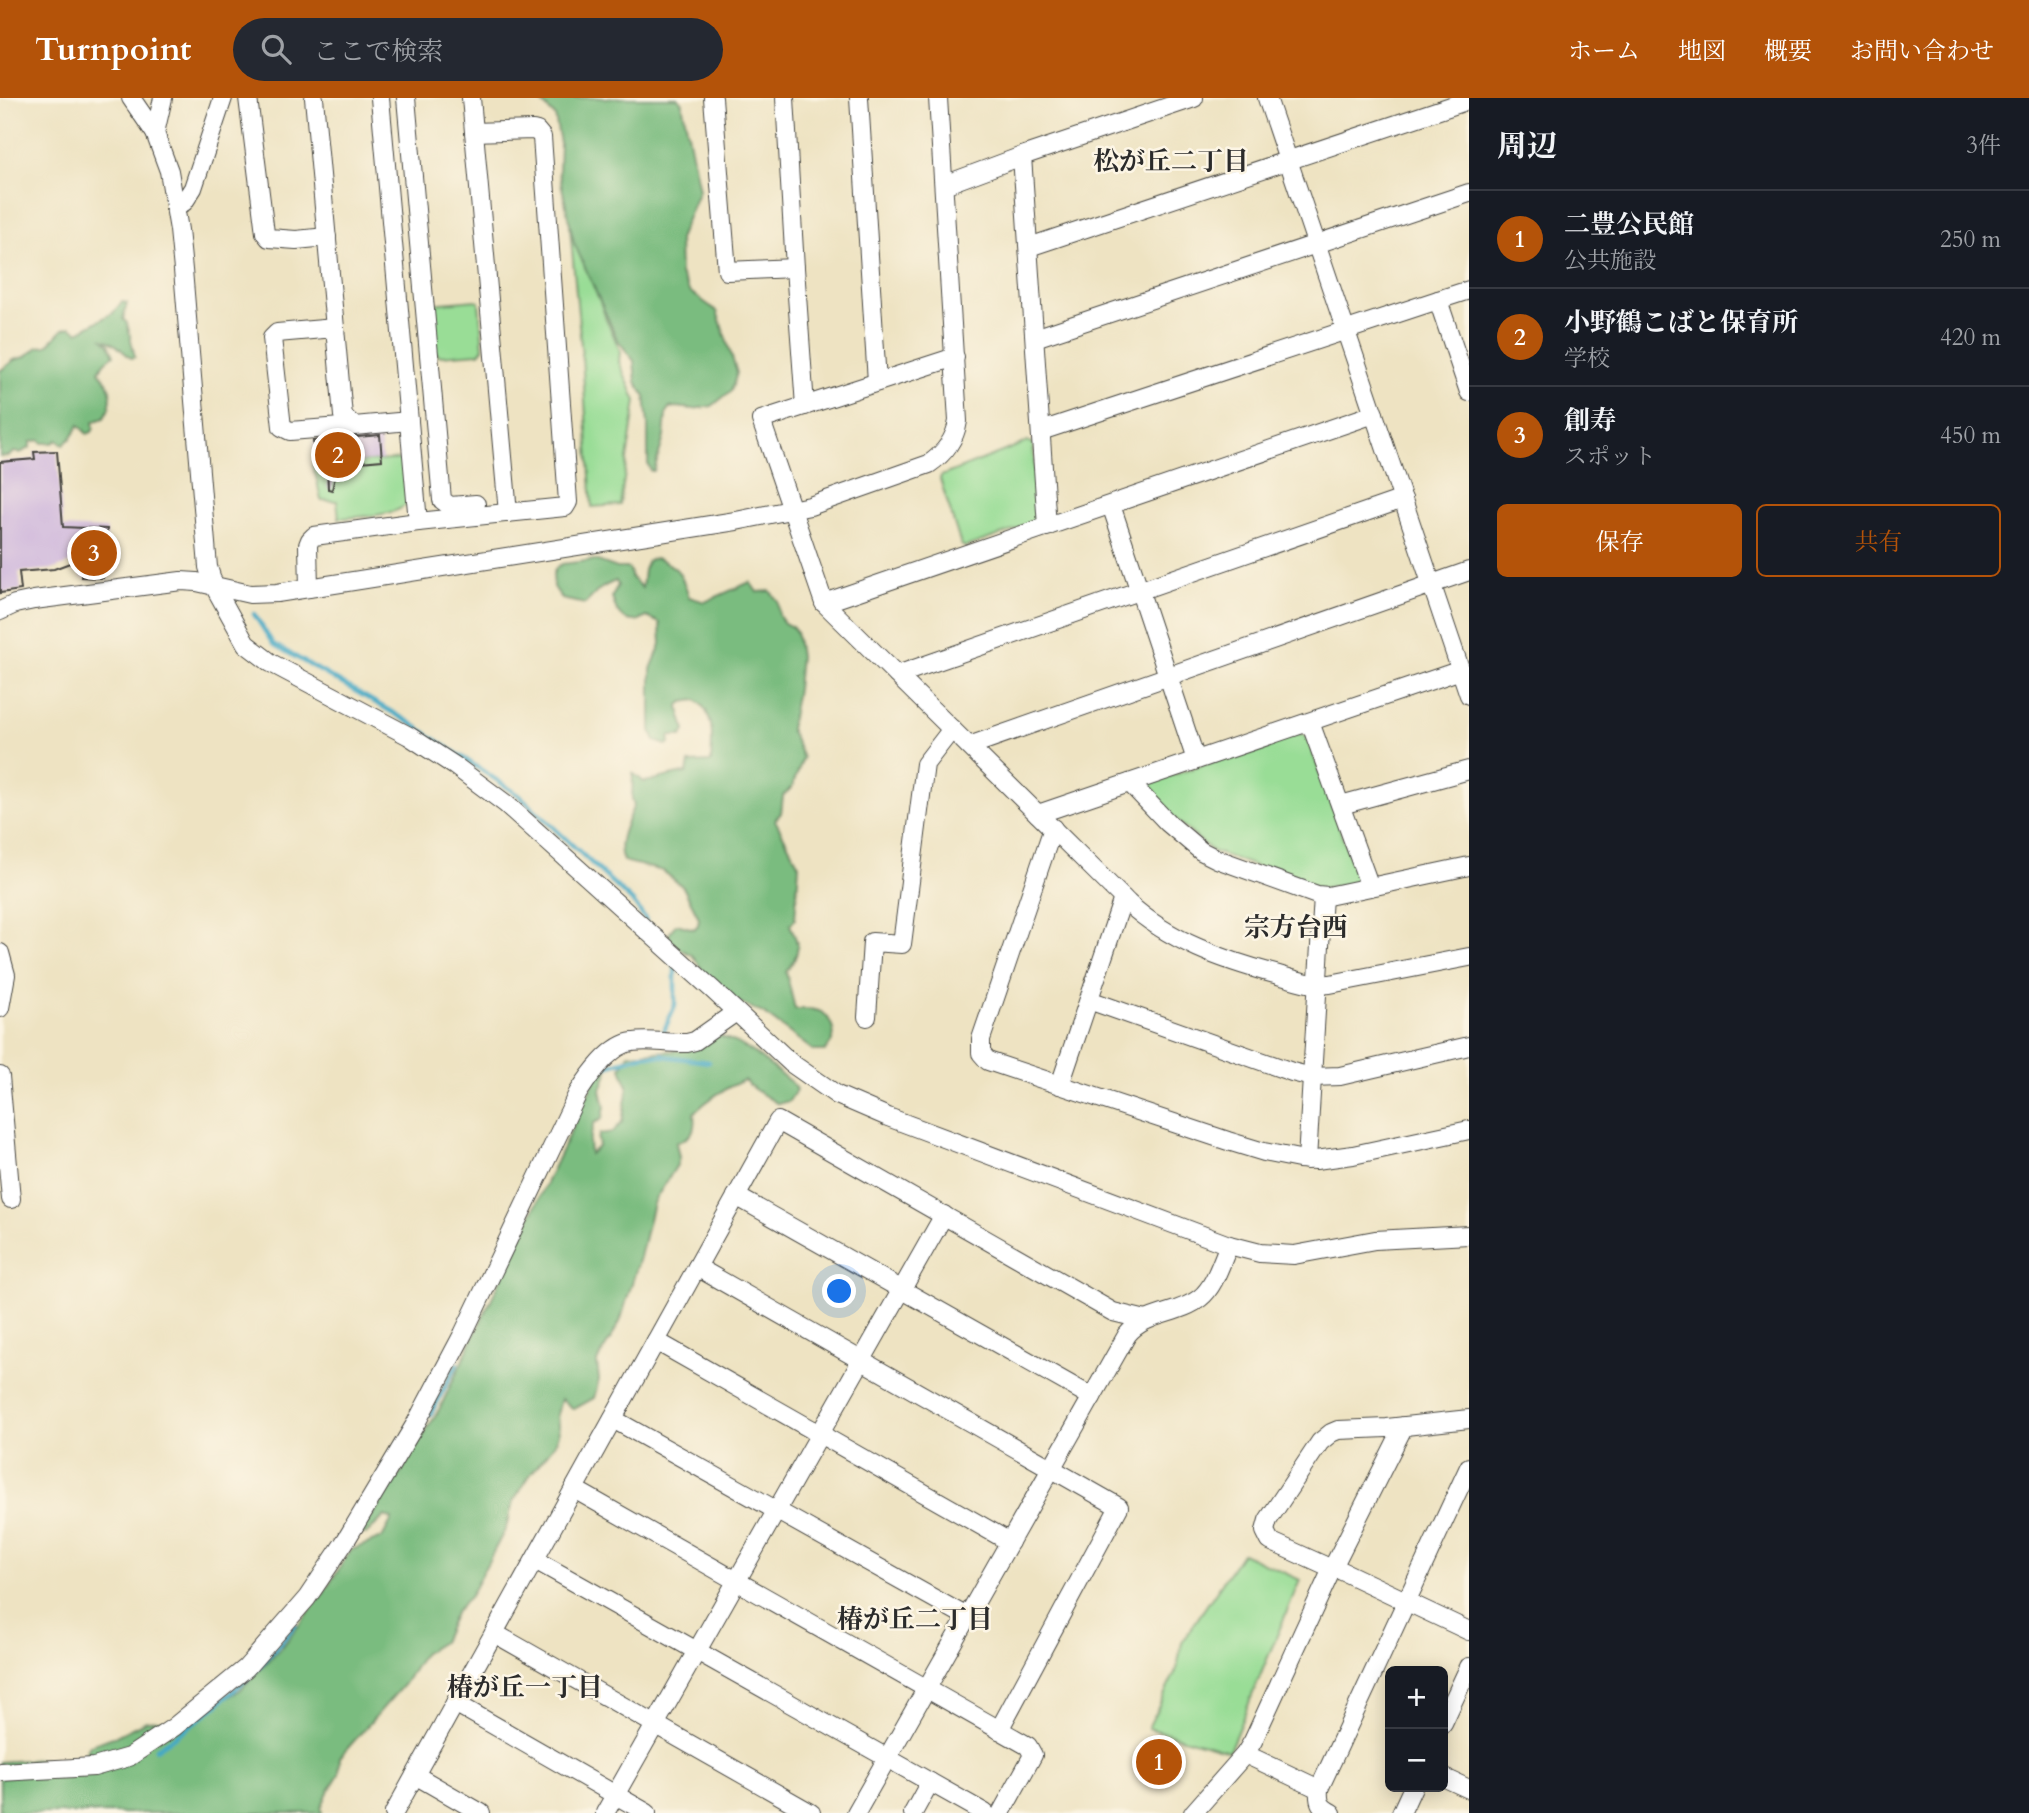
<!DOCTYPE html>
<html lang="ja">
<meta charset="utf-8">
<style>
body{margin:0;font-family:Cardo,"Noto Serif JP",serif;background:#242831;color:#f1f3f6}
.controls{position:absolute;right:21px;bottom:21px;display:grid;overflow:hidden;border-radius:10px;box-shadow:0 4px 18px #0003}
.controls button{width:63px;height:63px;display:grid;place-items:center;padding:0;border:0;border-bottom:2px solid #363941;background:#171b24;color:#f1f3f6;font:35px sans-serif}
.you{position:absolute;left:840px;top:1194px;width:24px;height:24px;margin:-18px;border:5px solid #fff;border-radius:50%;background:#1a73e8;box-shadow:0 0 0 10px #1a73e833}
.badge{display:grid;place-items:center;width:46px;height:46px;border-radius:50%;background:#b45309;color:#fff;font-size:23px;font-weight:700}
.pin{position:absolute;translate:-50% -50%;border:4px solid #fff;box-shadow:0 2px 7px #0006}
.list{margin:0;padding:0;list-style:none}
h2{display:flex;justify-content:space-between;align-items:center;height:91px;margin:0;padding:0 28px;font-size:30px}
h2 small{font-size:23px;font-weight:400;color:#9ea1a6}
.list li{display:grid;grid-template-columns:46px 1fr auto;gap:21px;align-items:center;box-sizing:border-box;height:98px;padding:0 28px;border-top:2px solid #363941}
.list b{display:block;font-size:26px;white-space:nowrap}
.list p{margin:0;font-size:23px;white-space:nowrap;color:#9ea1a6}
.list em{font-size:23px;font-style:normal;color:#9ea1a6}
.actions{display:flex;gap:14px;padding:21px 28px}
.actions a{flex:1;padding:16px 0;border:2px solid #b45309;border-radius:10px;text-align:center;font-size:24px;color:#b45309}
.actions .main{background:#b45309;color:#fff}
.icon{flex:none;width:38px;height:38px;fill:none;stroke:currentColor;stroke-width:2;stroke-linecap:round;stroke-linejoin:round}
.map{position:relative;flex:none;width:1469px;height:1715px;overflow:hidden}
header{display:flex;align-items:center;gap:42px;box-sizing:border-box;height:98px;padding:0 35px;background:#b45309;color:#fff}
header strong{font-size:33px}
nav{display:flex;gap:38px;margin-inline-start:auto;font-size:24px}
.search{width:490px;height:63px;background:#242831;display:flex;align-items:center;gap:18px;box-sizing:border-box;padding:0 24px;border-radius:38px;color:#9ea1a6;font-size:26px}
main{display:flex}
aside{flex:1;background:#171b24}
.map>svg:first-child{display:block}
.green{fill:#99dd96;stroke:#628460;stroke-width:2}
.forest{fill:#7abc7f;stroke:#527455;stroke-width:2}
.lines{fill:none;stroke-linecap:round;stroke-linejoin:round}
.stream{stroke:#44a9c4;stroke-width:4.5}
.building{fill:#ccb3db}
.minor-casing{stroke:#484742;stroke-width:20}
.minor{stroke:#fff;stroke-width:18}
.labels{text-anchor:middle;stroke-width:5;stroke-linejoin:round;paint-order:stroke}
.neighbourhood-label{font-size:26px;font-weight:bold;fill:#2b2b2b;stroke:#fcf5e5}
</style>
<header>
<strong>Turnpoint</strong>
<div class="search"><svg class="icon" aria-label="search" viewBox="0 0 24 24"><circle cx="10" cy="10" r="6"/><path d="M15 15l6 6"/></svg>ここで検索</div>
<nav><a>ホーム</a><a>地図</a><a>概要</a><a>お問い合わせ</a></nav>
</header>
<main>
<div class="map">
<svg width="1469" height="1715" viewBox="0 0 1469 1715">
<rect width="100%" height="100%" fill="#fcf5e5"/>
<filter id="ink" filterUnits="userSpaceOnUse"><feTurbulence type="fractalNoise" baseFrequency=".0143" numOctaves="2"/><feDisplacementMap in="SourceGraphic" scale="14" xChannelSelector="R" yChannelSelector="G"/><feConvolveMatrix kernelMatrix="1 2 1 2 8 2 1 2 1" color-interpolation-filters="sRGB"/></filter>
<filter id="wash" filterUnits="userSpaceOnUse"><feTurbulence type="fractalNoise" baseFrequency=".00686" numOctaves="4" result="noise"/><feDisplacementMap in="SourceGraphic" scale="28" xChannelSelector="R" yChannelSelector="G"/><feGaussianBlur stdDeviation="1.57" result="paint"/><feColorMatrix in="noise" values="0 0 0 0 0 0 0 0 0 0 0 0 0 0 0 0 0 1.4 0 .05"/><feComposite in="paint" operator="in"/></filter>
<g filter="url(#wash)">
<rect width="100%" height="100%" fill="#eee3c2"/>
<g class="green">
<polygon points="570,130 577,136 606,221 620,252 619,264 636,303 620,407 592,409 582,258"/>
<polygon points="476,202 479,204 483,250 479,255 440,258 433,253 431,206"/>
<polygon points="1027,344 1033,345 1038,420 1033,426 965,449 961,447 940,381 941,378"/>
<path d="M406,361C408,372 412,388 410,400C406,419 355,419 339,420L337,403L321,402L316,378L312,367Z"/>
<polygon points="1299,635 1307,639 1357,779 1355,785 1321,791 1212,753 1144,694 1146,686"/>
<polygon points="1242,1455 1300,1482 1229,1653 1148,1630 1177,1571 1182,1544"/>
</g>
<g class="forest">
<polygon points="537,0 678,0 682,5 699,92 679,141 680,176 689,193 717,213 737,275 731,293 712,308 693,311 676,309 669,310 666,317 664,339 654,373 651,373 648,366 648,327 645,298 636,284 634,263 617,241 574,145 559,75 560,45 555,18"/>
<path d="M122,204L127,205L123,221L127,225L135,259L131,260C122,253 114,243 103,241L109,246L114,257L104,265L99,273C112,287 115,303 104,320L93,324L94,330L92,334L87,336L79,327L71,340L63,347L57,342L53,345H42L40,342L30,344V350L20,355L14,354L9,358L0,359V273L14,262L25,259L38,249L47,248L63,231L71,229L78,234L113,215Z"/>
<path d="M656,460C680,469 681,476 689,499L705,504L750,484L757,494L770,493L778,503L779,518L784,525L792,529L796,534L800,558L797,591L790,631L803,660L792,689L783,698L781,715L775,722L799,767L795,821L790,827C800,847 801,855 786,874L795,911C802,911 812,910 819,913C829,916 837,934 832,943C832,944 826,952 825,953H814L763,915L736,903L703,873L693,858L668,844C669,836 670,831 677,826L694,831L698,827L699,820L683,789L663,773L623,763C615,744 627,725 634,707L632,701L633,675L644,684C658,682 672,676 687,675L689,665L711,664C712,642 716,616 696,602L683,604L679,607C679,617 684,624 685,633L681,638H669L670,645L666,647L655,643L651,632V571L661,546L660,525L647,519C627,529 617,519 612,499L618,487L616,483C597,490 598,494 585,506L562,501L554,489L553,476L556,470L562,466L595,462L617,470H627L630,472L631,479L642,490L644,472L648,462Z"/>
<path d="M714,937C745,943 767,966 792,985L797,991L789,1003L778,1006L754,991L744,982C725,990 709,1000 694,1015C696,1033 693,1038 676,1045L679,1059L677,1067L653,1105L640,1159L620,1224L597,1264L599,1282L594,1300L574,1311L561,1301L557,1317L559,1336L555,1346L530,1377L513,1404L506,1430L470,1498L456,1513L442,1544L423,1556L404,1586L340,1659L339,1676L327,1696L321,1710L322,1715H0V1664L43,1661L62,1667L87,1664L86,1655L90,1647L116,1638L146,1623L163,1622L177,1631L240,1592L282,1549L323,1496L351,1452L382,1440L392,1421L385,1418L366,1436L360,1435L400,1376L440,1310L598,975L606,969L608,972L601,992L605,1009L602,1021L594,1025L589,1044L590,1056L599,1048L598,1041L600,1036L613,1034L622,1024L628,989L621,970L629,956L685,952Z"/>
</g>
<g class="lines">
<g class="stream">
<polyline points="254,516 273,546 411,625 519,697 634,805 646,822"/>
<polyline points="664,941 664,933 675,907 675,870 673,865"/>
<polyline points="663,956 663,958 709,964"/>
<polyline points="607,968 644,957 663,958"/>
<polyline points="430,1317 457,1266"/>
<path d="M156,1651C209,1617 256,1578 295,1527"/>
</g>
</g>
<g id="blocks">
<g class="building">
<polygon points="380,337 382,362 338,366 332,392 328,391 327,366 315,367 313,343"/>
<polygon points="57,353 63,429 107,431 103,480 81,479 83,460 54,471 19,474 21,492 0,495 0,364 35,361 34,354"/>
<polygon points="1155,1643 1178,1652 1163,1685 1142,1675"/>
</g>
</g>
</g>
<g filter="url(#ink)">
<use href="#blocks" fill-opacity="0" stroke="#484742" stroke-width="2"/>
<g class="lines">
<g class="minor-casing">
<g id="minor">
<polyline points="131,0 155,35 169,73 179,132 183,172 208,469 214,488 246,546 271,565 409,638 455,668 506,706 713,892 791,965 837,997 888,1019 1229,1147 1260,1155 1294,1157 1375,1142 1469,1137"/>
<polyline points="248,0 265,135 269,140 296,142 327,139"/>
<polyline points="314,0 343,318 354,328 409,323"/>
<polyline points="380,0 418,424 565,409 568,404 542,39 537,33 533,32 474,34"/>
<polyline points="406,0 442,402 450,408 476,406"/>
<polyline points="471,0 508,415"/>
<polyline points="713,0 727,173 795,170"/>
<polyline points="785,0 795,170 805,308"/>
<polyline points="859,0 877,284"/>
<polyline points="1267,0 1469,597"/>
<polyline points="155,35 163,0"/>
<polyline points="1022,58 1047,429"/>
<polyline points="944,87 1022,58 1194,0"/>
<polyline points="175,108 184,104 193,90 223,0"/>
<polyline points="1029,149 1469,2"/>
<polyline points="1469,192 1438,202 1469,294"/>
<polyline points="335,230 277,235 272,240 282,329 290,333 354,328"/>
<polyline points="1035,240 1469,95"/>
<path d="M955,259L761,322L824,505L1128,805C1169,843 1223,862 1275,876C1289,880 1303,885 1318,887L1330,886L1469,859"/>
<polyline points="1041,333 1438,202"/>
<polyline points="1111,407 1196,662"/>
<polyline points="309,490 308,447 310,442 314,438 418,424"/>
<polyline points="824,505 1374,316"/>
<path d="M0,513L15,506L34,502L181,483L197,484L250,496L277,495L736,423L810,408L929,366C945,355 955,342 958,323L938,0"/>
<polyline points="897,577 1403,401"/>
<polyline points="1310,624 1370,789"/>
<polyline points="969,648 1469,473"/>
<polyline points="1130,685 1168,725 1201,753 1217,761 1317,797 1328,798 1469,768"/>
<polyline points="1341,707 1469,672"/>
<polyline points="1038,716 1461,572"/>
<polyline points="1053,730 981,941 981,955 988,963 1228,1043 1264,1054 1299,1061 1316,1062 1353,1057 1469,1032"/>
<polyline points="0,855 6,877 0,910"/>
<polyline points="1089,902 1292,974 1312,979 1340,978 1469,948"/>
<polyline points="867,919 872,844 902,846 925,666 952,631"/>
<polyline points="0,978 11,1101"/>
<polyline points="1060,987 1123,800"/>
<polyline points="1307,1062 1323,798"/>
<polyline points="736,1098 1092,1299"/>
<polyline points="697,1169 1119,1409 999,1632"/>
<polyline points="656,1243 1010,1444"/>
<polyline points="613,1321 967,1519"/>
<polyline points="1469,1321 1387,1330 1338,1332 1331,1335 1320,1344 1268,1422 1265,1433 1270,1443 1332,1471 1340,1472 1469,1533"/>
<polyline points="574,1391 1028,1648 1033,1657 1001,1715"/>
<polyline points="535,1462 985,1715"/>
<polyline points="494,1535 811,1715"/>
<polyline points="455,1605 647,1715"/>
<polyline points="1443,1625 1469,1569"/>
<polyline points="1245,1656 1319,1691"/>
<path d="M0,1674L94,1669L129,1659L174,1629L246,1570L307,1500L346,1442L416,1325L463,1236L578,995C589,978 611,946 633,944C650,941 669,946 687,945L695,943L736,914"/>
<polyline points="415,1677 481,1715"/>
<polyline points="1443,1679 1469,1691"/>
<polyline points="394,1715 778,1023 1113,1214 1146,1222"/>
<polyline points="605,1715 944,1117"/>
<path d="M856,1715L1127,1237C1145,1214 1179,1217 1200,1200C1215,1188 1221,1164 1229,1147"/>
<polyline points="913,1715 930,1684"/>
<polyline points="1193,1715 1245,1656 1253,1643 1332,1471 1404,1328"/>
<path d="M1332,1715C1320,1709 1318,1704 1319,1691L1469,1369"/>
<polyline points="1401,1715 1413,1689"/>
</g>
</g>
<use href="#minor" class="minor"/>
</g>
</g>
<g class="labels">
<g class="neighbourhood-label">
<text x="1171" y="72">松が丘二丁目</text>
<text x="1296" y="838">宗方台西</text>
<text x="915" y="1530">椿が丘二丁目</text>
<text x="525" y="1598">椿が丘一丁目</text>
</g>
</g>
</svg>
<div class="controls">
<button>+</button>
<button>−</button>
</div>
<div class="you"></div>
<div class="pin badge" style="left:1159px;top:1664px">1</div>
<div class="pin badge" style="left:338px;top:357px">2</div>
<div class="pin badge" style="left:94px;top:455px">3</div>
</div>
<aside>
<h2>周辺<small>3件</small></h2>
<ul class="list">
<li><span class="badge">1</span><div><b>二豊公民館</b><p>公共施設</p></div><em>250 m</em></li>
<li><span class="badge">2</span><div><b>小野鶴こばと保育所</b><p>学校</p></div><em>420 m</em></li>
<li><span class="badge">3</span><div><b>創寿</b><p>スポット</p></div><em>450 m</em></li>
</ul>
<div class="actions"><a class="main">保存</a><a>共有</a></div>
</aside>
</main>
